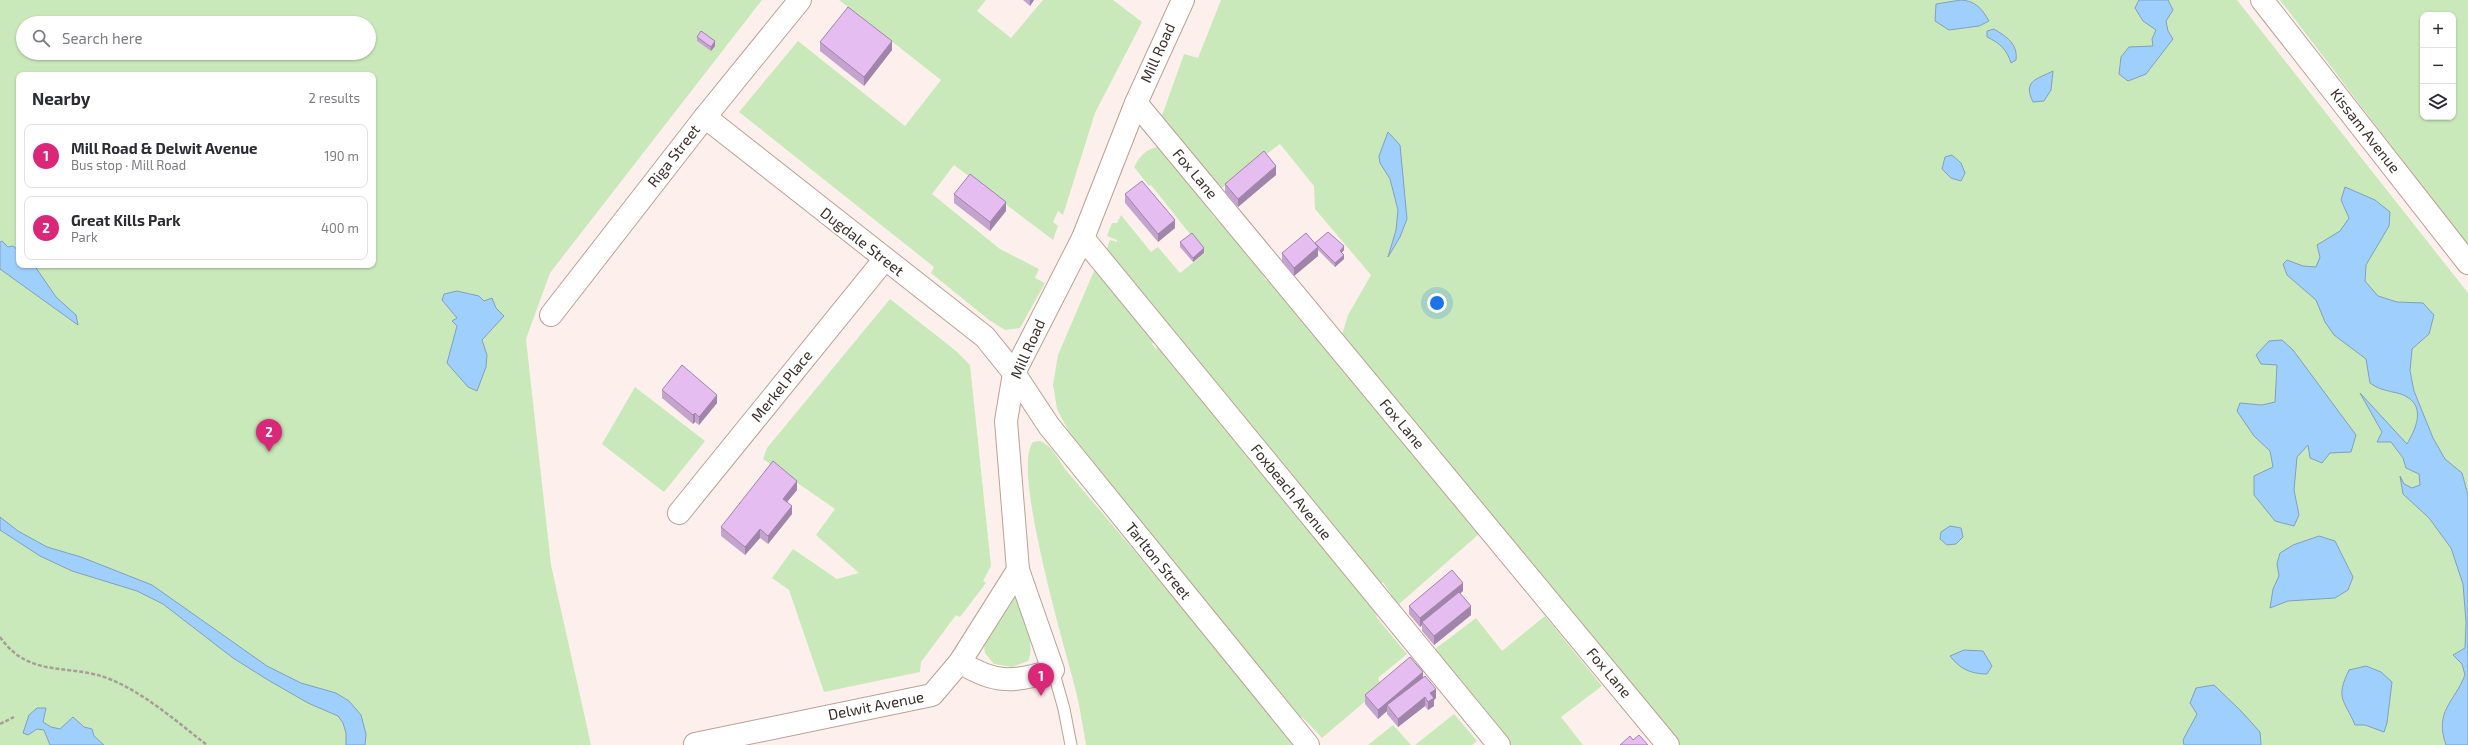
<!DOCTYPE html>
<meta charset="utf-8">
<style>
body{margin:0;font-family:"Exo 2",sans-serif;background:#f2f2f3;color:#2b2b33}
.controls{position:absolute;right:12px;top:12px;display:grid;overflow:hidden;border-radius:8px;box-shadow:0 1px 3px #0004}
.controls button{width:36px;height:36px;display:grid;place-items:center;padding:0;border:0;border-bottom:1px solid #e1e1e2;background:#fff;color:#2b2b33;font:20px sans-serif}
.you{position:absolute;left:1437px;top:303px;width:14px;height:14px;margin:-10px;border:3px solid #fff;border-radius:50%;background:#1a73e8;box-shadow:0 0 0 6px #1a73e833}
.badge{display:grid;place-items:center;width:26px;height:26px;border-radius:50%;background:#db2777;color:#fff;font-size:13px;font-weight:700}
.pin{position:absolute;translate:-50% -33px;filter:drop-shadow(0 1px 2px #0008)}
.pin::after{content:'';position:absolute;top:21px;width:14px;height:12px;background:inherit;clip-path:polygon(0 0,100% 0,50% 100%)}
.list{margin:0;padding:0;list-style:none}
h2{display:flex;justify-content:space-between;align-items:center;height:52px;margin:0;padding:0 16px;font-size:17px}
h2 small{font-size:13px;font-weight:400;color:#7c7c81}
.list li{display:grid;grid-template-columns:26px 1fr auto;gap:12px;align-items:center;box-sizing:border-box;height:64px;margin:0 8px 8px;padding:0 8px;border:1px solid #e1e1e2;border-radius:8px}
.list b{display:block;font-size:15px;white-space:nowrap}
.list p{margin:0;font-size:13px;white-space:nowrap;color:#7c7c81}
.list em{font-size:13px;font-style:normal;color:#7c7c81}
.icon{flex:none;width:22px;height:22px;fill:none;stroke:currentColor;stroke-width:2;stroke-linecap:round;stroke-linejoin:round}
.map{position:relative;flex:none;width:2468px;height:745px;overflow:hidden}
.search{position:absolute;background:#fff;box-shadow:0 1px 3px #0004;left:16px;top:16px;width:360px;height:44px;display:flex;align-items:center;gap:10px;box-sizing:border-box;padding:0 14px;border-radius:22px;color:#7c7c81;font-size:15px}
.panel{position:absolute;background:#fff;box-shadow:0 1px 3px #0004;left:16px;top:72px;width:360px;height:196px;border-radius:8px}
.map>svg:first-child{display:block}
.green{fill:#c9e9bb;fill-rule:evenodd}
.water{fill:#9fd0fd;stroke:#819fbe}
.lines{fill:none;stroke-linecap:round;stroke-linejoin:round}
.service-casing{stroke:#bca095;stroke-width:13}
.minor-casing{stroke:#bca095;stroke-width:24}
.path{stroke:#a99d99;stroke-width:2.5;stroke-dasharray:4 2;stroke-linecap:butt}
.service{stroke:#fff;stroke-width:11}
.minor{stroke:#fff;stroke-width:22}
.wall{fill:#c5a3cf}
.shaded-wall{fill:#a084a9}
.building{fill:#e5bdf1;stroke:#a084a9}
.labels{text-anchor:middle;stroke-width:4;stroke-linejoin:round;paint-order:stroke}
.street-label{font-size:15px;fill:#3a2e2a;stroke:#fff}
</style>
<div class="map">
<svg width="2468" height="745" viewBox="0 0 2468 745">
<rect width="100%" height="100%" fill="#fdf0ec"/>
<g class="green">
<path d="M0,0H762L550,273L526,339L551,565L591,745H0ZM23,23H369V53H23ZM19,75H373V265H19Z"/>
<polygon points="839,0 986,0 977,11 1011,38 1043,0 1113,0 1142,22 1095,113 1063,215 1058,211 1053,222 1058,226 1053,240 954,165 932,194 1000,249 1039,269 1035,278 1045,283 1020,328 1005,330 989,320 931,273 934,267 739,112 798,41 905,126 941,80"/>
<polygon points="1221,0 2237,0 2468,293 2468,745 1678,745 1341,338 1348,315 1371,275 1315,209 1314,186 1280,144 1218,191 1160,121 1184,54 1198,58"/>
<path d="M2280,0H2468V246ZM2423,15H2453V117H2423Z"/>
<path d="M1157,147L1164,149L1214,217L1226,227L1257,265L1265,279L1284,294L1479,534L1398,605L1383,582L1379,585L1361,559L1357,561L1106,251L1110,240L1117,242V240L1107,236L1112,223H1117L1121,215L1151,252L1158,247L1180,273L1205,253L1151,185L1149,186L1134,167C1140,157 1144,150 1157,147Z"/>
<path d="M1094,271H1097L1154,342L1152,344L1156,349L1158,347C1230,436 1305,521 1375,611L1377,618L1407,654L1378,678L1382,687L1322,738L1302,717L1296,722L1082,457L1057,409L1053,385L1058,355Z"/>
<polygon points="890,299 956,351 970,365 991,566 983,581 986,583 960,617 956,615 921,662 920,672 824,692 789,590 772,578 793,549 837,579 859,573 816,535 835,509 763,459 767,448"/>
<polygon points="635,387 705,441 664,492 602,444"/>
<path d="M1040,441C1052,445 1058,459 1065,469L1219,651L1294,745H1086C1083,727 1080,709 1076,691C1066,651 1011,468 1033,442Z"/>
<path d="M1018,593C1023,610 1036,645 1028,661L1012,667L994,664L985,653L983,640L1011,595Z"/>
<polygon points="1545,616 1602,686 1561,717 1583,745 1509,745 1434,653 1435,649 1476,618 1502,651"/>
<polygon points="1454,714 1477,741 1472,745 1415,745"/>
<polygon points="1393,725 1411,745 1368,745"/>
</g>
<g class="water">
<path d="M1961,0C1976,1 1982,9 1989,21L1979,26L1949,30L1935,21L1936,4Z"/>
<polygon points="2139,0 2168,0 2173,10 2166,21 2168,31 2173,39 2146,74 2128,81 2119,74 2121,57 2129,47 2153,46 2152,39 2156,30 2143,21 2135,8"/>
<path d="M1994,29C2007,37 2018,44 2016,60L2011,63C2007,50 2000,43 1987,37V31Z"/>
<path d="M2053,71L2051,90L2044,101L2033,102C2022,80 2038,79 2053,71Z"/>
<polygon points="1388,132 1400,145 1407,219 1400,237 1388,257 1396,230 1398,210 1390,179 1380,163 1379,156"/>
<polygon points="1952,155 1961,163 1965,173 1961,181 1951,178 1942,169 1945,157"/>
<path d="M2345,187L2375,200L2390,212L2389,226L2366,265L2365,281L2378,296L2397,302L2423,303L2434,315L2429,334L2412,349L2410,371L2414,391L2433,438L2445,459L2462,473L2468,495V745H2446C2434,711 2454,703 2465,675L2462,664L2453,655L2465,648L2466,622L2463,584L2451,548L2429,518L2403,494L2400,476L2404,484L2412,488L2420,485L2419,474L2406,468L2403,458L2391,442H2377L2382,432L2360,393L2407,444C2415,430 2426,408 2407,397C2399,391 2383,393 2370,383L2366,359L2334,335L2325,322L2316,300L2287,275L2283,264L2287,260L2303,266L2316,267L2320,257L2317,245L2340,231L2349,218L2341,200Z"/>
<polygon points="2,241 8,247 13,246 19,251 19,265 34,265 56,297 76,315 78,325 0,269 0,242"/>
<polygon points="457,291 479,296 484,301 492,298 496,308 504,316 482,340 487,355 486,367 477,391 468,387 447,363 457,326 452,321 457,318 442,300 444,294"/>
<polygon points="2282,340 2293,350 2356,435 2351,452 2330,453 2322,463 2310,458 2308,445 2297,457 2294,490 2299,515 2294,526 2275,521 2254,495 2254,476 2273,467 2270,451 2254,436 2237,411 2240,403 2262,405 2275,402 2277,365 2261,364 2256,355 2269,341"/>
<polygon points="0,517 18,531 47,547 81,557 152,585 267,666 301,683 336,693 349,701 361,715 366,734 365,745 346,745 346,733 343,723 338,716 308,703 268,680 233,658 163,604 137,591 72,571 40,556 0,530"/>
<polygon points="1950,526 1961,528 1963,537 1956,544 1947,545 1940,539 1941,532"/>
<polygon points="2319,536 2335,541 2353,577 2348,590 2335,598 2288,601 2270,608 2273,589 2279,576 2277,564 2280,553 2293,545"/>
<path d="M1964,650L1983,651L1992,666L1987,674C1971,674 1960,669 1950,656Z"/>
<path d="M2366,666L2381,672L2392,682L2387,723L2384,732L2365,725H2355C2344,699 2335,699 2349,670Z"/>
<polygon points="2214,685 2241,711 2260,732 2261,745 2184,745 2183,740 2197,714 2190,703 2196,688"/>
<polygon points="37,708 46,708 43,722 51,727 60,729 73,717 84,727 92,729 94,736 104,745 50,745 44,730 37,729 28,735 23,733 29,715"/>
</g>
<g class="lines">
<g class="service-casing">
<polyline id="service" points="1053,670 1064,709 1071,745"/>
</g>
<g class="minor-casing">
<g id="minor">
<polyline points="2262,0 2468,263"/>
<polyline points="1136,103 1668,745"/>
<polyline points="705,117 985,337 1014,373 1049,426 1308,745"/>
<polyline points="1083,238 1499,745"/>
<polyline points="551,315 705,117 800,0"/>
<polyline points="679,513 884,260"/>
<path d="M960,662C994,684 1015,683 1053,670L1018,570L1006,421L1014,373L1083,238L1136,103L1183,0"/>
<polyline points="695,744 932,695 960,662 1018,570"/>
</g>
</g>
<g class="path">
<path d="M0,637C30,680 70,662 112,680C147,695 177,722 207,745"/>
<polyline points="0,724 14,717"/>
</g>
<use href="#service" class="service"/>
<use href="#minor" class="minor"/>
</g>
<g class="wall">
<polygon points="1023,0 1034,0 1030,6"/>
<polygon points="697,37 715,46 711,51 697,41"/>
<polygon points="820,42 892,50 864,86 820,51"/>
<polygon points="1276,175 1238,207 1225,193 1225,184"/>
<polygon points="954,194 1006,211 990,231 954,203"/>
<polygon points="1125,194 1175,228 1158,242 1125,203"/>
<polygon points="1180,242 1204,253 1193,262 1180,247"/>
<polygon points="1315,243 1344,250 1341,253 1344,259 1335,267 1318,250 1318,256 1294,276 1282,262 1282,253 1315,245"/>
<polygon points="662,390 717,403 699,425 695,422 693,424 662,398"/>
<polygon points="797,490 787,502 792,514 768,544 760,538 745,555 721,536 721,527"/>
<polygon points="1463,591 1460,593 1471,615 1434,645 1422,631 1422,625 1420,627 1409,614 1409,606"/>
<polygon points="1423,677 1436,698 1434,700 1434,706 1428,710 1425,706 1398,727 1387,714 1387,711 1378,719 1365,704 1365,695"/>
</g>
<g class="shaded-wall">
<polygon points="1030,0 1034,0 1030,6"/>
<polygon points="715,41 715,46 711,51 711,47"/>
<polygon points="892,41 892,50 864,86 864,77"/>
<polygon points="1276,166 1276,175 1238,207 1238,199"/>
<polygon points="1006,202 1006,211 990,231 990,222"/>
<polygon points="1175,220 1175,228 1158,242 1158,234"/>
<polygon points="1344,246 1344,250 1340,255 1340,251"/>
<polygon points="1318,247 1318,256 1294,276 1294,268"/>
<polygon points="1204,248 1204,253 1193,262 1193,258"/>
<polygon points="1344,255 1344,259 1335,267 1335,263"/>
<polygon points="717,395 717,403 699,425 699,417"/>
<polygon points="695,413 695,422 693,424 693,415"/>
<polygon points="797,481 797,490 783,507 783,499"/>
<polygon points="792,506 792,514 768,544 768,536"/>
<polygon points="760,529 760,538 745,555 745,547"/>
<polygon points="1463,583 1463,591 1424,624 1422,622 1422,625 1420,627 1420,618"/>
<polygon points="1471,606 1471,615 1434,645 1434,636"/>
<polygon points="1423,672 1423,681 1387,705 1387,711 1378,719 1378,710"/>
<polygon points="1436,689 1436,698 1434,700 1434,706 1428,710 1428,702 1430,693"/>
<polygon points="1425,697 1425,706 1398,727 1398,719"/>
</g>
<g class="building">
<polygon points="848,7 892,41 864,77 820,42"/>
<polygon points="701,31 715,41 711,47 697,37"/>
<polygon points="1264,151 1276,166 1238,199 1225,184"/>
<polygon points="970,174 1006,202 990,222 954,194"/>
<polygon points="1142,181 1175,220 1158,234 1125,194"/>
<polygon points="1328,232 1344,246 1340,251 1344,255 1335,263 1315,243"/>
<polygon points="1192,233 1204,248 1193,258 1180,242"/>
<polygon points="1306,233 1318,247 1294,268 1282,253"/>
<polygon points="682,365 717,395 699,417 695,413 693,415 662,390"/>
<polygon points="773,461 797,481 783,499 792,506 768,536 760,529 745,547 721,527"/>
<polygon points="1452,570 1463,583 1420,618 1409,606"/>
<polygon points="1459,592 1471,606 1434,636 1422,622"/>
<polygon points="1410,657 1423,672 1378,710 1365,695"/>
<polygon points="1425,676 1436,689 1430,693 1434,698 1428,702 1425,697 1398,719 1387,705"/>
<polygon points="1639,735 1648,745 1620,745 1630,736 1633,740"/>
</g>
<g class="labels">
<g class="street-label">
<text transform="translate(1158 53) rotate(-66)" y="5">Mill Road</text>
<text transform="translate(2365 131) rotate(52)" y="5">Kissam Avenue</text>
<text transform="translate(674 156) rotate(-52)" y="5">Riga Street</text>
<text transform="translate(1195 174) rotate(50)" y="5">Fox Lane</text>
<text transform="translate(862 242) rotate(38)" y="5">Dugdale Street</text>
<text transform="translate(1028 349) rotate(-66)" y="5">Mill Road</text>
<text transform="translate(782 386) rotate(-51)" y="5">Merkel Place</text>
<text transform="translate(1402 424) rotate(50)" y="5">Fox Lane</text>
<text transform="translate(1291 492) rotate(51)" y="5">Foxbeach Avenue</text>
<text transform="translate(1158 561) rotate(51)" y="5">Tarlton Street</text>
<text transform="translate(1609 673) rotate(50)" y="5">Fox Lane</text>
<text transform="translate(876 706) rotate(-11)" y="5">Delwit Avenue</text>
</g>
</g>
</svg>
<div class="controls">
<button>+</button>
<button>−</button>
<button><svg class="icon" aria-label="layers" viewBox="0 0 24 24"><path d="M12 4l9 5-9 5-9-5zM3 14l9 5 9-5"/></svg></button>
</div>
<div class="you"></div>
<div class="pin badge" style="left:1041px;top:696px">1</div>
<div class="pin badge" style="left:269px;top:452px">2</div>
<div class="search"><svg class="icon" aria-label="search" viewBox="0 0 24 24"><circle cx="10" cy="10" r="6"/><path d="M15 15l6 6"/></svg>Search here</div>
<section class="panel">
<h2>Nearby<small>2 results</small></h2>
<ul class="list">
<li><span class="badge">1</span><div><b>Mill Road &amp; Delwit Avenue</b><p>Bus stop · Mill Road</p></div><em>190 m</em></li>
<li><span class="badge">2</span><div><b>Great Kills Park</b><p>Park</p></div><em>400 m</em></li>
</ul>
</section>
</div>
